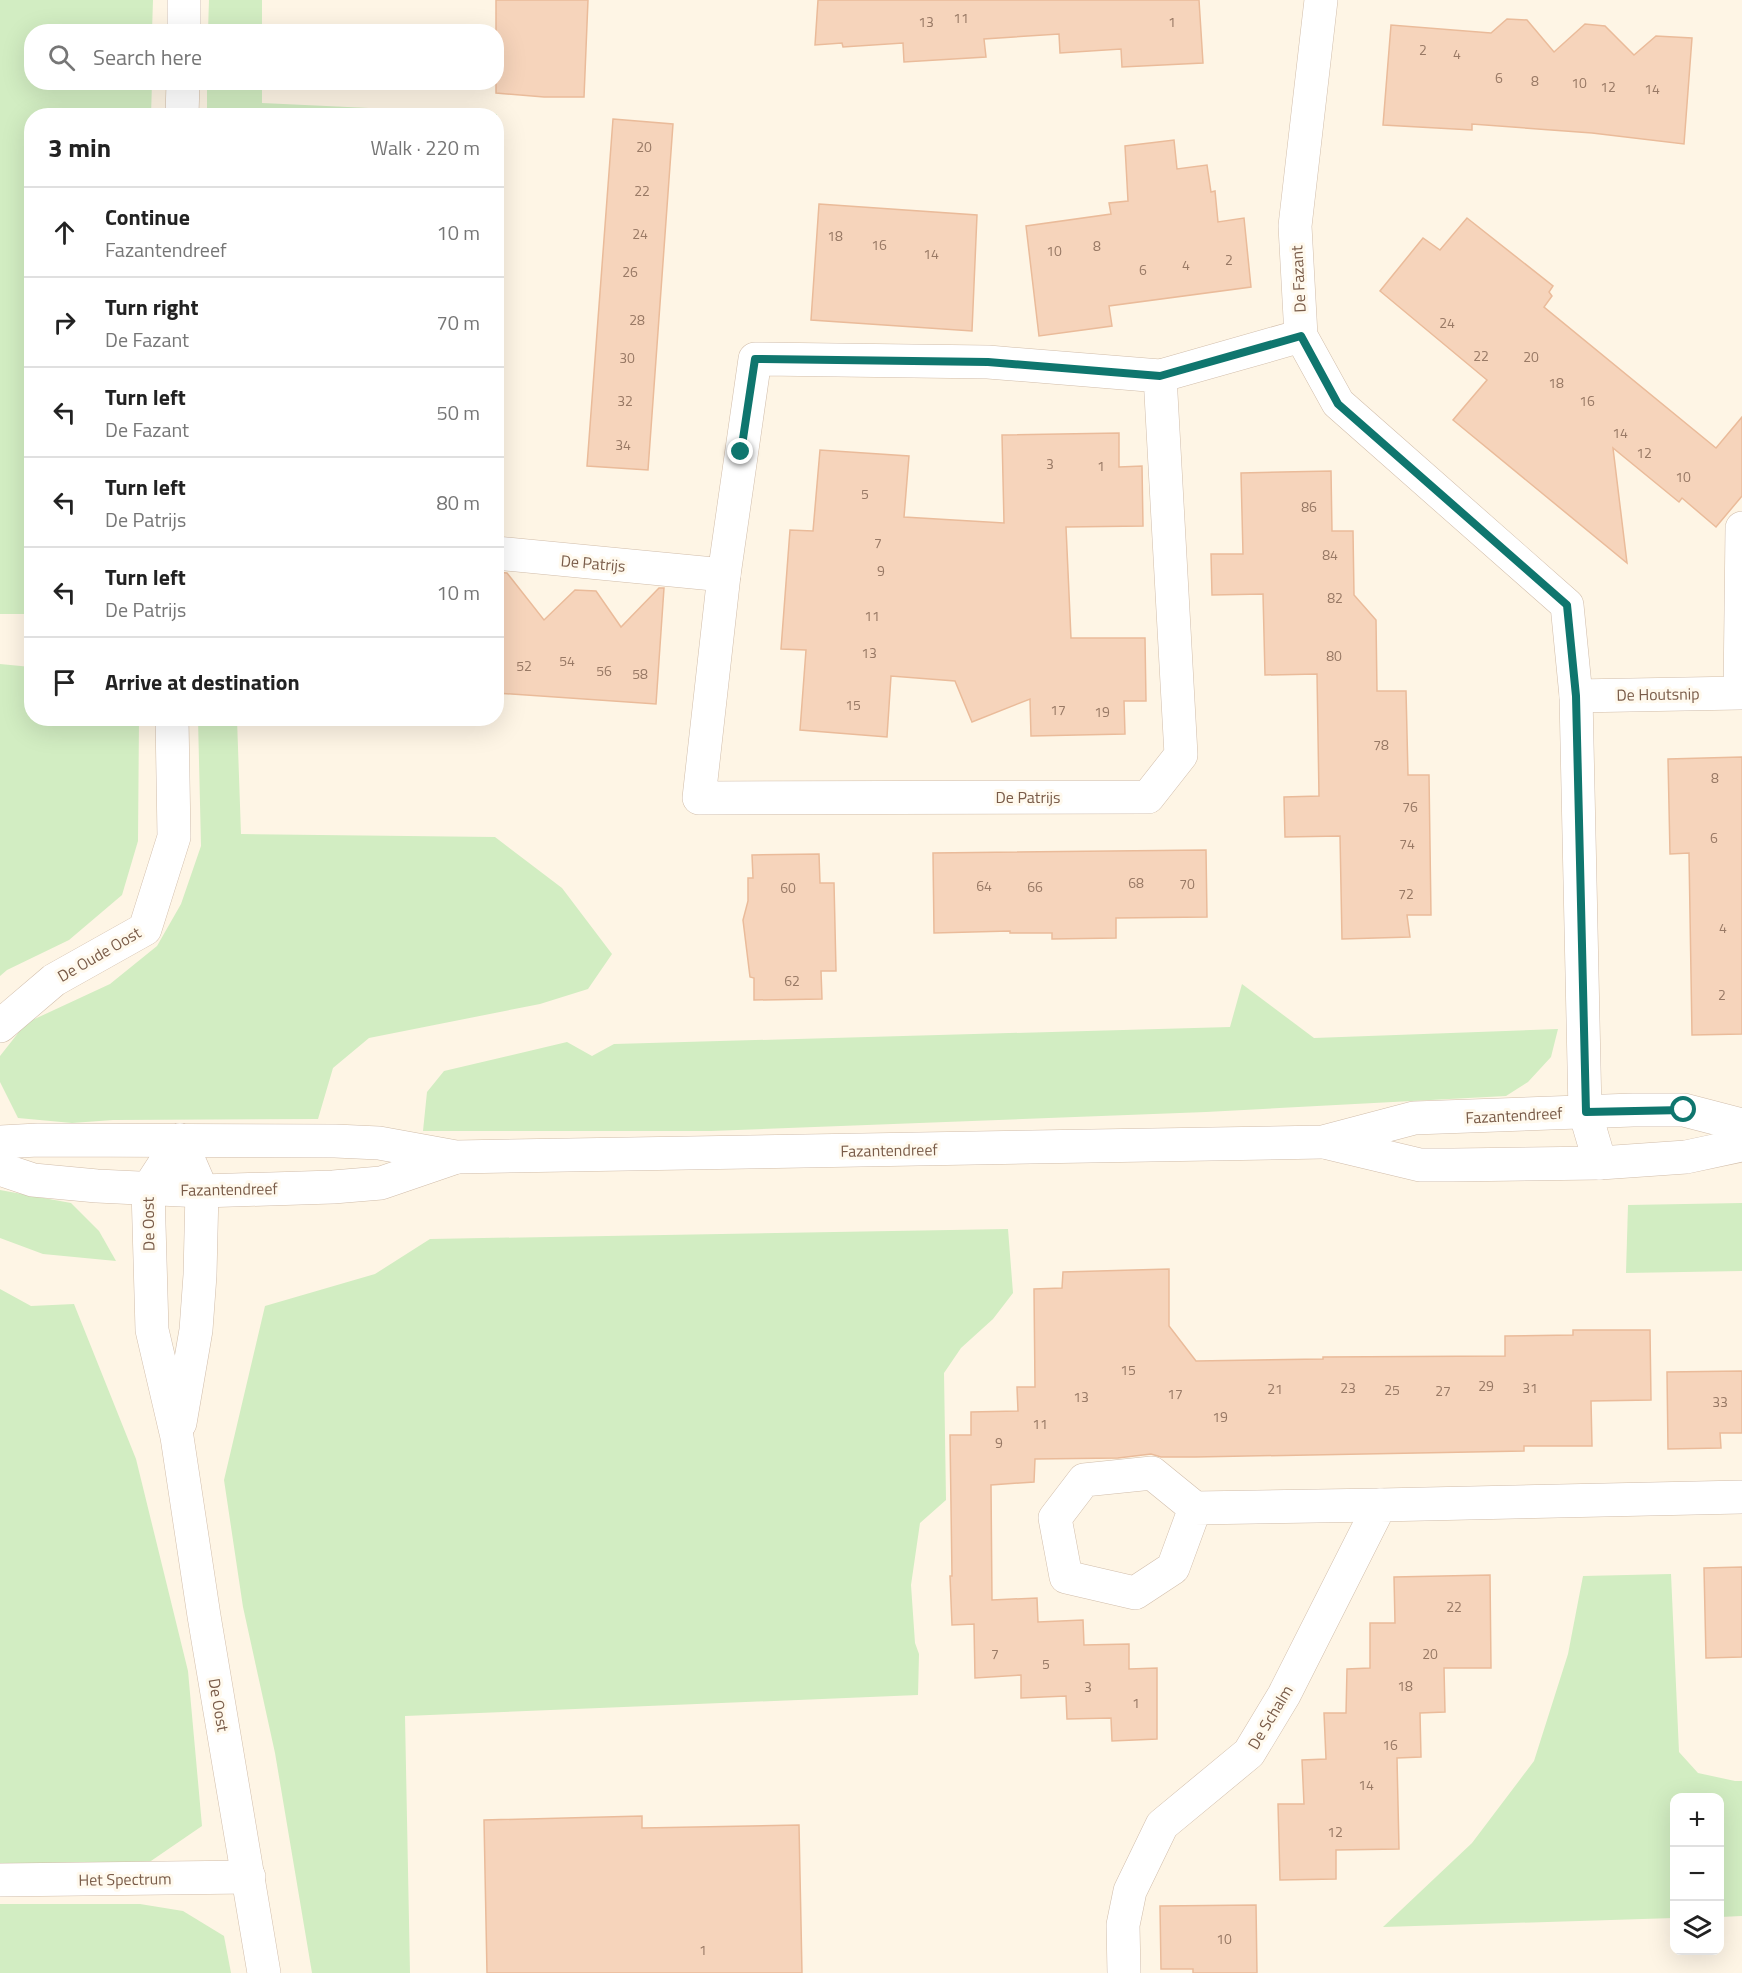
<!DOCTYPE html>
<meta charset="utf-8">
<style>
body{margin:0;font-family:"Titillium Web",sans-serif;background:#f2f2f2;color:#222}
.controls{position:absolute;right:18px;bottom:18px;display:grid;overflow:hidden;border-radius:12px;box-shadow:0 6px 24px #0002}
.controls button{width:54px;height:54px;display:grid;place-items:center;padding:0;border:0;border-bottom:2px solid #e0e0e0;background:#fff;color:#222;font:30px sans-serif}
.stop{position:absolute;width:18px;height:18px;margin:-14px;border:4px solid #0f766e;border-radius:50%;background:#fff}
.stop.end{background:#0f766e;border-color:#fff;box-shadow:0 2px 6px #0008}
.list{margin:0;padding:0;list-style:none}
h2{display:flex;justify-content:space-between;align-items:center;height:78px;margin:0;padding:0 24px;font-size:26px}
h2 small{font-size:20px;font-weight:400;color:#767676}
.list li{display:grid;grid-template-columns:39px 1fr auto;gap:18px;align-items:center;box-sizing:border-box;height:90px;padding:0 24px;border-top:2px solid #e0e0e0}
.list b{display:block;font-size:22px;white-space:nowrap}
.list p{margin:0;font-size:20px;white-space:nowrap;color:#767676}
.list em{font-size:20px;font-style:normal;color:#767676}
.icon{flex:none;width:33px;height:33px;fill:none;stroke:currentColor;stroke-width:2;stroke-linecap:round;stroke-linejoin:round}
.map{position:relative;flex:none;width:1742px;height:1973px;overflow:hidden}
.search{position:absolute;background:#fff;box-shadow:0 6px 24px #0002;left:24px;top:24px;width:480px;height:66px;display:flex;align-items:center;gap:15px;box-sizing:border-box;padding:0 21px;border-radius:24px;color:#767676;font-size:22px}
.panel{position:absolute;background:#fff;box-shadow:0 6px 24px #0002;left:24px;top:108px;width:480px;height:618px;border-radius:24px}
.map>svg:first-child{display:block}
.green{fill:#d2edc2}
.building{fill:#f6d4bb;stroke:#eabb9a;stroke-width:1.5}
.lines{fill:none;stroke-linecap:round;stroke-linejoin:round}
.minor-casing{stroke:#d1bdaa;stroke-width:34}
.tertiary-casing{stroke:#d1bdaa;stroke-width:34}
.minor{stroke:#fff;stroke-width:33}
.tertiary{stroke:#fff;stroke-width:33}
.route{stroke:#0f766e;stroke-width:8}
.labels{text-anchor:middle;stroke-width:6;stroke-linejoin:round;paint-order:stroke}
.number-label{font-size:14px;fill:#987965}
.street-label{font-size:16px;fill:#795b48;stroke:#fff9ed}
</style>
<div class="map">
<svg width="1742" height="1973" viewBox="0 0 1742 1973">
<rect width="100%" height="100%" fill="#fef5e5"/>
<g class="green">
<polygon points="0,0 153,0 152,31 32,32 32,82 152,83 151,115 32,116 31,614 0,614"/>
<polygon points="209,0 262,0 262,31 208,31"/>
<polygon points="207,83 262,83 262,103 497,114 497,144 496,116 207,115"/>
<polygon points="0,664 31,667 32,718 139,719 138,841 122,895 69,940 7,970 0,976"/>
<polygon points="198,719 237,719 241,834 495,837 562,888 612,954 588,989 540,1004 369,1038 333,1068 318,1119 113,1120 72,1123 18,1118 0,1082 0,1056 26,1023 110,984 157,946 181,904 201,846"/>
<polygon points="1242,984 1314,1038 1558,1029 1551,1057 1528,1082 1506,1096 1206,1112 711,1131 423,1131 427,1092 444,1071 567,1042 592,1056 614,1044 1230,1027"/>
<polygon points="0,1190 71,1203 99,1231 116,1261 43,1254 0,1238"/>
<polygon points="1742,1203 1742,1271 1626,1273 1628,1205"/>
<polygon points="1008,1229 1013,1293 993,1319 961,1348 944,1373 946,1500 920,1523 911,1585 915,1643 919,1654 918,1695 405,1716 410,1973 312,1973 275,1753 243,1607 224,1480 265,1306 375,1274 430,1239"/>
<polygon points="0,1289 31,1306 74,1304 136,1459 188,1671 202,1826 148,1863 0,1863"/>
<polygon points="1671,1574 1679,1752 1698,1773 1735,1781 1742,1781 1742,1916 1720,1917 1720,1798 1674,1798 1674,1918 1383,1927 1472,1843 1534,1761 1568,1654 1583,1576"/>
<polygon points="0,1904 140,1904 183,1911 224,1936 231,1973 0,1973"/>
</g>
<g class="building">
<polygon points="496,0 588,0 584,97 544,97 496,93"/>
<polygon points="818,0 1199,0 1203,63 1122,67 1121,49 1060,53 1059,34 984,39 986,57 904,62 903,43 843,47 842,43 815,45"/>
<polygon points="1507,19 1527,20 1554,52 1585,24 1605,26 1634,55 1656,36 1692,38 1684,144 1592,133 1472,124 1472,130 1383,125 1391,25 1491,33"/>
<polygon points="613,119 673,124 648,470 587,466"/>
<polygon points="1174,140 1177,169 1207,165 1211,192 1215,191 1218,222 1244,218 1251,287 1109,306 1112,326 1039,336 1026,226 1111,214 1109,203 1128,201 1125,146"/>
<polygon points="819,204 977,215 972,331 811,320"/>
<polygon points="1467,218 1553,286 1549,292 1552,296 1544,307 1716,448 1742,417 1742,496 1716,527 1682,498 1679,502 1613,448 1627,563 1453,420 1487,380 1380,291 1423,238 1440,250"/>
<polygon points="1119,433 1119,467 1142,466 1143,526 1066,527 1071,638 1145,638 1146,701 1124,701 1125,734 1031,736 1030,699 972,722 955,681 891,676 887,737 800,730 806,650 781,649 790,530 813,531 820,450 909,456 904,517 1004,523 1002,435"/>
<polygon points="1331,471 1332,531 1353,531 1354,595 1376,620 1377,691 1406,691 1408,775 1429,775 1431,915 1407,915 1410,937 1342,939 1340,836 1285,837 1284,797 1319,796 1317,674 1265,675 1263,594 1212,595 1211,554 1243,554 1241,473"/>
<polygon points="496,572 507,573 544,620 575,590 596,591 621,627 659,588 664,588 656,704 496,693"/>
<polygon points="1742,757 1742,1034 1692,1035 1689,853 1670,854 1668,759"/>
<polygon points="1206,850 1207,917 1116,918 1116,938 1052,939 1052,933 1010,933 1010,931 934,933 933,853"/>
<polygon points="819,854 820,883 834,883 836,971 821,971 822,999 754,1000 754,978 750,977 743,920 748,901 748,878 753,878 752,855"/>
<polygon points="1169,1269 1169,1326 1196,1361 1323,1359 1323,1357 1505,1356 1505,1336 1573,1335 1573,1330 1650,1330 1651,1400 1591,1401 1592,1446 1524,1446 1524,1451 1195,1457 1161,1457 1151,1454 1118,1458 1035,1459 1034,1482 991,1485 992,1600 1037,1598 1038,1622 1083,1620 1084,1645 1129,1644 1129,1669 1157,1668 1157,1739 1112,1741 1111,1718 1067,1719 1066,1696 1021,1698 1021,1675 975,1678 974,1624 952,1625 950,1576 952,1576 950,1435 971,1435 971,1412 1018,1411 1017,1387 1035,1387 1034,1289 1062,1288 1063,1272"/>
<polygon points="1742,1371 1742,1433 1720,1433 1721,1448 1668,1449 1667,1372"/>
<polygon points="1742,1567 1742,1657 1706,1658 1704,1568"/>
<polygon points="1490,1575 1491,1668 1444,1668 1445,1712 1420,1713 1421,1757 1397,1758 1399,1849 1336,1850 1336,1879 1280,1880 1278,1804 1304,1804 1302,1760 1326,1759 1324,1713 1346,1713 1347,1669 1370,1668 1370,1623 1395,1623 1394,1577"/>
<polygon points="642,1816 642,1828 799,1825 802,1973 487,1973 484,1820"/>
<polygon points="1256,1905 1257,1973 1193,1973 1193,1969 1161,1969 1160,1906"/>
</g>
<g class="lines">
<g class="minor-casing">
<g id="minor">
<polyline points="1321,0 1295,226 1301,336 1338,403 1567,605 1576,696 1585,1112 1600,1163"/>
<polyline points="184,32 184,0"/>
<polyline points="182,116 183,82"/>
<polyline points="1160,376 1181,755 1148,797 699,798 724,575 755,359 988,362 1160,376 1301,336"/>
<polyline points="496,553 724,575"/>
<polyline points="1576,696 1740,693 1742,528"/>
<polyline points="0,1026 54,980 145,929 174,837 172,718"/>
<polyline points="180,1140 148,1189 152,1330 177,1437 204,1616 264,1973"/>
<polyline points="180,1423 196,1330 200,1275 202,1191 180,1140"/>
<polyline points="1195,1508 1173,1568 1135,1593 1066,1577 1055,1518 1084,1480 1152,1473 1195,1508 1380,1505"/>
<polyline points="0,1880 249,1877"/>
<polyline points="1124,1973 1123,1925 1130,1891 1162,1825 1249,1753 1284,1695 1380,1505 1742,1497"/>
</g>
</g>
<g class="tertiary-casing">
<g id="tertiary">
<polyline points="0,1142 38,1140 335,1141 379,1143 456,1157 1323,1142 1414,1118 1633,1110 1684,1110 1742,1125"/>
<polyline points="1328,1143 1420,1165 1453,1165 1600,1163 1686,1157 1742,1145"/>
<polyline points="0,1169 33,1180 97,1186 202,1191 333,1187 381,1183 454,1158"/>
</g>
</g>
<use href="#minor" class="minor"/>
<use href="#tertiary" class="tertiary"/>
</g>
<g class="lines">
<polyline class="route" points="741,452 755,359 988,362 1160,376 1301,336 1338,404 1567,605 1576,696 1586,1112 1684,1110"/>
</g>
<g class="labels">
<g class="number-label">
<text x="961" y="23">11</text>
<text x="926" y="27">13</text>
<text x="1172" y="27">1</text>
<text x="1423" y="55">2</text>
<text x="1457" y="59">4</text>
<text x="1499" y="83">6</text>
<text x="1535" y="86">8</text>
<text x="1579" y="88">10</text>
<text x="1608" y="92">12</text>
<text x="1652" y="94">14</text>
<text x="644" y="152">20</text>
<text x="642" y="196">22</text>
<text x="640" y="239">24</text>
<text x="835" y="241">18</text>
<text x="879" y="250">16</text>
<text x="1097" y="251">8</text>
<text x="1054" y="256">10</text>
<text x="931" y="259">14</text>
<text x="1229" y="265">2</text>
<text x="1186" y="270">4</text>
<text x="1143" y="275">6</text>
<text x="630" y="277">26</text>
<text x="637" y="325">28</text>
<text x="1447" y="328">24</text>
<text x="1481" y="361">22</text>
<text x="1531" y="362">20</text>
<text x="627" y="363">30</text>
<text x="1556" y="388">18</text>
<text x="625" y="406">32</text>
<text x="1587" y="406">16</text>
<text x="1620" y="438">14</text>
<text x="623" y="450">34</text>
<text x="1644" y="458">12</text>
<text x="1050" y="469">3</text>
<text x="1101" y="471">1</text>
<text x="1683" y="482">10</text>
<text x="865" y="499">5</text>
<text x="1309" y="512">86</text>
<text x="878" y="548">7</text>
<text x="1330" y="560">84</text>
<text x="881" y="576">9</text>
<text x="1335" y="603">82</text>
<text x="872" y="621">11</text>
<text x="869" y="658">13</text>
<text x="1334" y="661">80</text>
<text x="567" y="666">54</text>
<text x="524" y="671">52</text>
<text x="604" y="676">56</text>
<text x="640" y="679">58</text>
<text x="853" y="710">15</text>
<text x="1058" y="715">17</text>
<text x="1102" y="717">19</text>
<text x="1381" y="750">78</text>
<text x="1715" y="783">8</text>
<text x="1410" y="812">76</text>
<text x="1714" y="843">6</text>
<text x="1407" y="849">74</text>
<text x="1136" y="888">68</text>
<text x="1187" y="889">70</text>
<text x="984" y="891">64</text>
<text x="1035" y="892">66</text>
<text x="788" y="893">60</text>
<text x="1406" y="899">72</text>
<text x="1723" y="933">4</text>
<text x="792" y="986">62</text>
<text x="1722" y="1000">2</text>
<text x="1128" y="1375">15</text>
<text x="1486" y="1391">29</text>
<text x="1348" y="1393">23</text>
<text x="1530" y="1393">31</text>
<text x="1275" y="1394">21</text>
<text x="1392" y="1395">25</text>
<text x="1443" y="1396">27</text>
<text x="1175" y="1399">17</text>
<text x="1081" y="1402">13</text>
<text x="1720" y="1407">33</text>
<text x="1220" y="1422">19</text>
<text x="1040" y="1429">11</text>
<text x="999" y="1448">9</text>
<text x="1454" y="1612">22</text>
<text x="995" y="1659">7</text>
<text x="1430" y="1659">20</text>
<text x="1046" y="1669">5</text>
<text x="1405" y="1691">18</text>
<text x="1088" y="1692">3</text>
<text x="1136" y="1708">1</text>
<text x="1390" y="1750">16</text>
<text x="1366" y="1790">14</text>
<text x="1335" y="1837">12</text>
<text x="1224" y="1944">10</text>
<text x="703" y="1955">1</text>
</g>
<g class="street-label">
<text transform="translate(1298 279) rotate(-93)" y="6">De Fazant</text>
<text transform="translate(593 563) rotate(5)" y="6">De Patrijs</text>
<text transform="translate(1658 694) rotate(-1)" y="6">De Houtsnip</text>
<text x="1028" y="803">De Patrijs</text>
<text transform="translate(99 954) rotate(-30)" y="6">De Oude Oost</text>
<text transform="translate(1514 1115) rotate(-3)" y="6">Fazantendreef</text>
<text transform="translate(889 1150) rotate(-1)" y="6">Fazantendreef</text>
<text transform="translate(229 1189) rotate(-1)" y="6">Fazantendreef</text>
<text transform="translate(148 1224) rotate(-91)" y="6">De Oost</text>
<text transform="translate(219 1705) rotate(80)" y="6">De Oost</text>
<text transform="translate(1270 1717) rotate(-59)" y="6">De Schalm</text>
<text transform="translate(125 1879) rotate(-1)" y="6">Het Spectrum</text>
</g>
</g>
</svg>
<div class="controls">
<button>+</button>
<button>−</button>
<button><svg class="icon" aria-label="layers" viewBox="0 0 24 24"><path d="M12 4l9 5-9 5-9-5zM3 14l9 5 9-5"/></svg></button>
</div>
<div class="stop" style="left:1684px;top:1110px"></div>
<div class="stop end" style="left:741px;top:452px"></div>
<div class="search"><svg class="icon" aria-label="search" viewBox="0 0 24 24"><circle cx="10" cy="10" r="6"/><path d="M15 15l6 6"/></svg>Search here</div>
<section class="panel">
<h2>3 min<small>Walk · 220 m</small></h2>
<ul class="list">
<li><svg class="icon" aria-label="ahead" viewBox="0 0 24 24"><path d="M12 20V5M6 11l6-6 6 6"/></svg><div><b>Continue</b><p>Fazantendreef</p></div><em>10 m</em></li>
<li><svg class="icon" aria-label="right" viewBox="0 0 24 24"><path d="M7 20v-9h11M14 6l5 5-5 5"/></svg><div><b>Turn right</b><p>De Fazant</p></div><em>70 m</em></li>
<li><svg class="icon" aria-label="left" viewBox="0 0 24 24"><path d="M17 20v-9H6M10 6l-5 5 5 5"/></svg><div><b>Turn left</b><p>De Fazant</p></div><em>50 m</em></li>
<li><svg class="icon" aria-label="left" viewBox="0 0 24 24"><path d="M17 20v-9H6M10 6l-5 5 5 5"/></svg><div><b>Turn left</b><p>De Patrijs</p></div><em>80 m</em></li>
<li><svg class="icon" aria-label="left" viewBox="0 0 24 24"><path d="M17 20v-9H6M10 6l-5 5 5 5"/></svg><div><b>Turn left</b><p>De Patrijs</p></div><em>10 m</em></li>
<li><svg class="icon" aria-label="arrive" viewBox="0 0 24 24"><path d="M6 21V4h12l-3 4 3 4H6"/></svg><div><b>Arrive at destination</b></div></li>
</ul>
</section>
</div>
